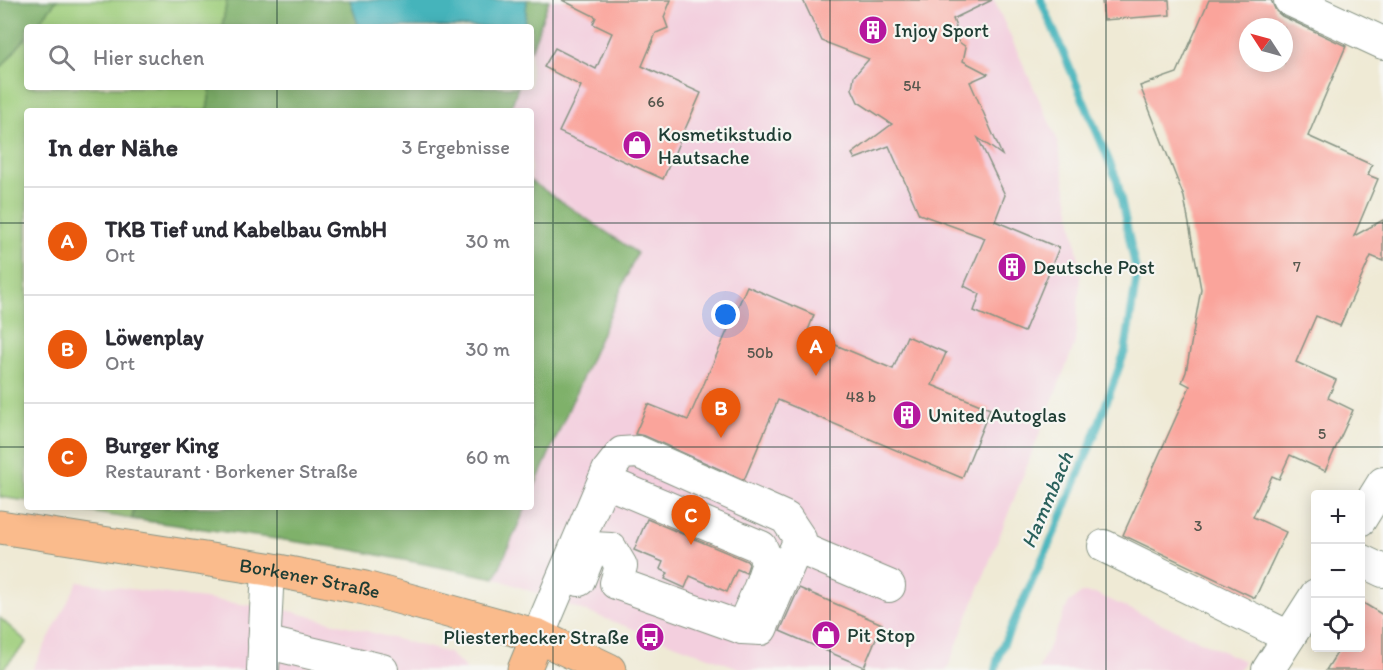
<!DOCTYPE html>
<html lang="de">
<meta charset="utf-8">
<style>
body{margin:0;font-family:Itim,sans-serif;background:#f2f2f3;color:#2b2b33}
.controls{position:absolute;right:18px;bottom:18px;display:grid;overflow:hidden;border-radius:6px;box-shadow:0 3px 15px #0003}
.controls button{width:54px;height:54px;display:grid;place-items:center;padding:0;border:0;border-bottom:2px solid #e1e1e2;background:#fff;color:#2b2b33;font:30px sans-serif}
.compass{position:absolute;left:1239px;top:18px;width:54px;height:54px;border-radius:50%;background:#fff;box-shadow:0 3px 15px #0003;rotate:306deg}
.you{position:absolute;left:726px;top:315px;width:21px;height:21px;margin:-15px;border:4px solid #fff;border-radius:50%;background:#1a73e8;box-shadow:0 0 0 9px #1a73e833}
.badge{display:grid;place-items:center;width:39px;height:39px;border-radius:50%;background:#ea580c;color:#fff;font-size:20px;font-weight:700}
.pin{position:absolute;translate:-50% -50px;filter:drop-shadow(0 2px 3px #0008)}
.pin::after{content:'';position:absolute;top:32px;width:21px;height:18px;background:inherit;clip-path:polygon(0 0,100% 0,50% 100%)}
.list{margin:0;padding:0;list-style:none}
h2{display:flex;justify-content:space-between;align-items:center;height:78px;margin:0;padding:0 24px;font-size:26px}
h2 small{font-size:20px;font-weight:400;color:#7c7c81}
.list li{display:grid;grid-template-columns:39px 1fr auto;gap:18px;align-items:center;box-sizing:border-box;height:108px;padding:0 24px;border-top:2px solid #e1e1e2}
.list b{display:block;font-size:22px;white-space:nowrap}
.list p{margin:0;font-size:20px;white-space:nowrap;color:#7c7c81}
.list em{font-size:20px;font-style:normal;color:#7c7c81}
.icon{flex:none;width:33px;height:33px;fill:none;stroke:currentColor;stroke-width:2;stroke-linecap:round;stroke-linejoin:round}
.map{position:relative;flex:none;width:1383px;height:670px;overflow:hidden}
.search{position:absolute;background:#fff;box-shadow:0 3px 15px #0003;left:24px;top:24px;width:510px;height:66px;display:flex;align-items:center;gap:15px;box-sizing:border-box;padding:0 21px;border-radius:6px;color:#7c7c81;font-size:22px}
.panel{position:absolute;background:#fff;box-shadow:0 3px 15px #0003;left:24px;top:108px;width:510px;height:402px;border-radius:6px}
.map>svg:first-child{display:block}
.built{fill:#f3cfde}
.green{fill:#9fce7b;stroke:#5f8658;stroke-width:1.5}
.forest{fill:#7fb16b;stroke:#4f7750;stroke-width:1.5}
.water{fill:#44b4bb;stroke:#327878;stroke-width:1.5}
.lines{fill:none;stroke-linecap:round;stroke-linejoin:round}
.stream{stroke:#44b4bb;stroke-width:8}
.building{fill:#faa49b;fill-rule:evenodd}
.minor-casing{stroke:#879484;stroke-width:34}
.major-casing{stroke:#879484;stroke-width:35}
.minor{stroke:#fff;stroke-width:32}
.major{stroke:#fabb8c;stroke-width:33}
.grid{fill:none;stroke:#1f3d34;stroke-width:1.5;stroke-opacity:0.55}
.labels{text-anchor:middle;stroke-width:4.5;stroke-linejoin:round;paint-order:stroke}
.number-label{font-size:16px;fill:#56574e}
.poi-label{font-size:20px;fill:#1f3d34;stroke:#f6f6f2;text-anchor:start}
.street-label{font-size:20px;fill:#1f3d34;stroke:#f6f6f2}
.water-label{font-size:21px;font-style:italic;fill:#2a615c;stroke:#f6f6f2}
</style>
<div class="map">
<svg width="1383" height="670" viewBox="0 0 1383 670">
<rect width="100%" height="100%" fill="#f6f6f2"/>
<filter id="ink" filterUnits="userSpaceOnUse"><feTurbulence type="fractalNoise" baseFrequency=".0167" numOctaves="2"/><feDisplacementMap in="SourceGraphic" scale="12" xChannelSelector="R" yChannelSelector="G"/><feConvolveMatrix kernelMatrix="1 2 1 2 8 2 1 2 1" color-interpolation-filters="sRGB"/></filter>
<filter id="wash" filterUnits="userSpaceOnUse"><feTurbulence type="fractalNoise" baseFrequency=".008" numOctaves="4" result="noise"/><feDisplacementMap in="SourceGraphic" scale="24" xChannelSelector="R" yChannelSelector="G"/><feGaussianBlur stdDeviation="1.35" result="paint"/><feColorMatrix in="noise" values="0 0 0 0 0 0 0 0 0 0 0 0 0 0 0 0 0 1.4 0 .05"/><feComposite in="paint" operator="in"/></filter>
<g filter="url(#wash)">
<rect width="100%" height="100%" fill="#efead5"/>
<g class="built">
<polygon points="549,0 994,0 1057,139 1081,271 1075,343 947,670 744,670 495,578 526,507 531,507 531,495 637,253 531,181 531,111 510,111 518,87 531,87 531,51"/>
<polygon points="78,582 286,610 449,653 468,670 32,670"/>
<polygon points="1082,593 1097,594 1244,661 1239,670 1038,670 1069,602"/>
</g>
<g class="green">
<polygon points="57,0 227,0 222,27 35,27"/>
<polygon points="27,36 27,87 211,87 207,111 27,111 27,501 0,497 0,69"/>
<polygon points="62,507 134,507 132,519"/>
<polygon points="0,618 27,642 2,670 0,670"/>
</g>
<g class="forest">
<polygon points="0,0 57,0 35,27 27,27 27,36 0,69"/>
<polygon points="227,0 350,0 359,27 222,27"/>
<polygon points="527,0 549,0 531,51 531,27 520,27 525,22"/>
<polygon points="211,87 518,87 510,111 207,111"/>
<polygon points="531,181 637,253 531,495"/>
<polygon points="134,507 526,507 495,578 348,549 132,519"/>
</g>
<polygon class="water" points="350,0 527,0 525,22 520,27 359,27"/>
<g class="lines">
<polyline class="stream" points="995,670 999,654 1056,529 1093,439 1125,351 1137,275 1117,180 1041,0"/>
</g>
<g id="blocks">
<g class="building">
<polygon points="562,0 671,0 664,17 668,28 656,33 642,66 701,93 663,179 559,132 581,86 544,67 555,48 596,69 612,33 593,24 596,17"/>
<polygon points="803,0 992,0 953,19 956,27 952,37 966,47 963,61 988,74 970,82 1002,155 978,138 1005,195 995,221 1059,248 1024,332 974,311 980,294 964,286 985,238 919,214 889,146 855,159 852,154 892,124 858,102 852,89 854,76 869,59 822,41"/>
<polygon points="1102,0 1169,0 1170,15 1104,20"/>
<path d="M1209,0H1271L1276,11L1282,16L1346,46L1308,136L1372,165L1368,175L1378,179L1354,236L1383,220V261L1371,256L1340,326L1316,316L1296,362L1336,380L1328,398L1353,410L1325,471L1290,455L1279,479L1272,476L1253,517L1286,532L1255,598L1123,535L1190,386L1182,382L1186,372L1201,289L1184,197L1140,86L1177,73ZM1248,27H1284V63H1248Z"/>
<polygon points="747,286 814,315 807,333 893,369 907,336 946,353 932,385 990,409 962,478 778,400 744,480 645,436 635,434 648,404 688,420"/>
<polygon points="647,519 747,561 749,564 746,573 737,569 727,592 690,576 685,588 665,579 668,573 660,569 663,562 634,550"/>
<polygon points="799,588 882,624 864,667 780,631"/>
<polygon points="1360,601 1383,615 1383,670 1326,670 1340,648 1360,648"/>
</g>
</g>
</g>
<g filter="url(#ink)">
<use href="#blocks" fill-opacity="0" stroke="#879484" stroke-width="1.5"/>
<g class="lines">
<g class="minor-casing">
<g id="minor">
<polyline points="1290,0 1383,43"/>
<polyline points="1360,520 1383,483"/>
<polyline points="1104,546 1289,637"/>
<polyline points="797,547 889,586"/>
<polyline points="1360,560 1383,571"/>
<polyline points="579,580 592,548 611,549 621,566 616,583 742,628 760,587 768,563 761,547 604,481"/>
<polyline points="538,636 608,471 622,453 638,452 786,518 800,539 761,629 742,628"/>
<polyline points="264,642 382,670"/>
<polyline points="263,670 268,569"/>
<polyline points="1268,670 1316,595"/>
</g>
</g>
<g class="major-casing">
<g id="major">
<path id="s1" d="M0,527L268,569L365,588L538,636L609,670"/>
<polyline points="524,670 538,636"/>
</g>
</g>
<use href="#minor" class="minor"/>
<use href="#major" class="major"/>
</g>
</g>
<path class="grid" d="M277,0V27M553,0V670M830,0V670M1106,0V670M277,87V111M0,223H27M531,223H1383M0,447H27M531,447H1383M277,507V670"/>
<defs>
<g id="building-disc" transform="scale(1.5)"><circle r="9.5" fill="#b5179e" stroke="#f6f6f2"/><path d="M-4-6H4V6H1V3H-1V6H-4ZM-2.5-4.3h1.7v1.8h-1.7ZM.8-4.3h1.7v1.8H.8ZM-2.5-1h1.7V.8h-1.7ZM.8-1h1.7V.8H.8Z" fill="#fff"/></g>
<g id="shop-disc" transform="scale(1.5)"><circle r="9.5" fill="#b5179e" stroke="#f6f6f2"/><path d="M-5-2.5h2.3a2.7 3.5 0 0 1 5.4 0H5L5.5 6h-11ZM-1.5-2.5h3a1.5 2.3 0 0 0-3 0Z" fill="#fff"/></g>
<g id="bus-disc" transform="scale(1.5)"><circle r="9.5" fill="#b5179e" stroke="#f6f6f2"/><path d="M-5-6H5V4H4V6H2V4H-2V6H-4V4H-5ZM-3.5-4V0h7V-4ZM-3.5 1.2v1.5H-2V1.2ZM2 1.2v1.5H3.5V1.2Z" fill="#fff"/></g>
</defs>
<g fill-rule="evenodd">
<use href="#building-disc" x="873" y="30"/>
<use href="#shop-disc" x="637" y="145"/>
<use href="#building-disc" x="1012" y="267"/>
<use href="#building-disc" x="907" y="415"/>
<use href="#shop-disc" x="826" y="635"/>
<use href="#bus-disc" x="650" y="637"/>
</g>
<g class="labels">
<g class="number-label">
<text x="912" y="91">54</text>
<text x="656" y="107">66</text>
<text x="1297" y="272">7</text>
<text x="760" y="358">50b</text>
<text x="861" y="402">48 b</text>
<text x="1322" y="439">5</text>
<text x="1198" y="531">3</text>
</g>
<g class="poi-label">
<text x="894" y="37">Injoy Sport</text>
<text x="658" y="141">Kosmetikstudio<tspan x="658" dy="23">Hautsache</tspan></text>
<text x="1033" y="274">Deutsche Post</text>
<text x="928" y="422">United Autoglas</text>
<text x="847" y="642">Pit Stop</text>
<text x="629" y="644" text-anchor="end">Pliesterbecker Straße</text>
</g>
<g class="street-label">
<text dy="7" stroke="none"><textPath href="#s1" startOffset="314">Borkener Straße</textPath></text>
</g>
<g class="water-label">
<text transform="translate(1047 500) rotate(-67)" y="7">Hammbach</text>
</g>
</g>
</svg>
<div class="controls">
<button>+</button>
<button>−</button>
<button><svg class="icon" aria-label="locate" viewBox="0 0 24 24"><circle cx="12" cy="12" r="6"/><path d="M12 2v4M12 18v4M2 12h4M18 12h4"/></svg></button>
</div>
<svg class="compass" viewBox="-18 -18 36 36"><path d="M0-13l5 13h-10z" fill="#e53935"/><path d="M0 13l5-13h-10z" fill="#7c7c81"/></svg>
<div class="you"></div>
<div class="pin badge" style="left:816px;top:376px">A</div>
<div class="pin badge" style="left:721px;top:438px">B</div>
<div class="pin badge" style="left:691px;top:545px">C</div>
<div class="search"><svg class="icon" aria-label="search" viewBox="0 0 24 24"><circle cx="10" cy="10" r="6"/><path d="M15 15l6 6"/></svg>Hier suchen</div>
<section class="panel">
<h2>In der Nähe<small>3 Ergebnisse</small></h2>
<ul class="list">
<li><span class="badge">A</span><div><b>TKB Tief und Kabelbau GmbH</b><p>Ort</p></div><em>30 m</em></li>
<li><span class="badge">B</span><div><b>Löwenplay</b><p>Ort</p></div><em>30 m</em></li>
<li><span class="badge">C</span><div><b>Burger King</b><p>Restaurant · Borkener Straße</p></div><em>60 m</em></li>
</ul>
</section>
</div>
